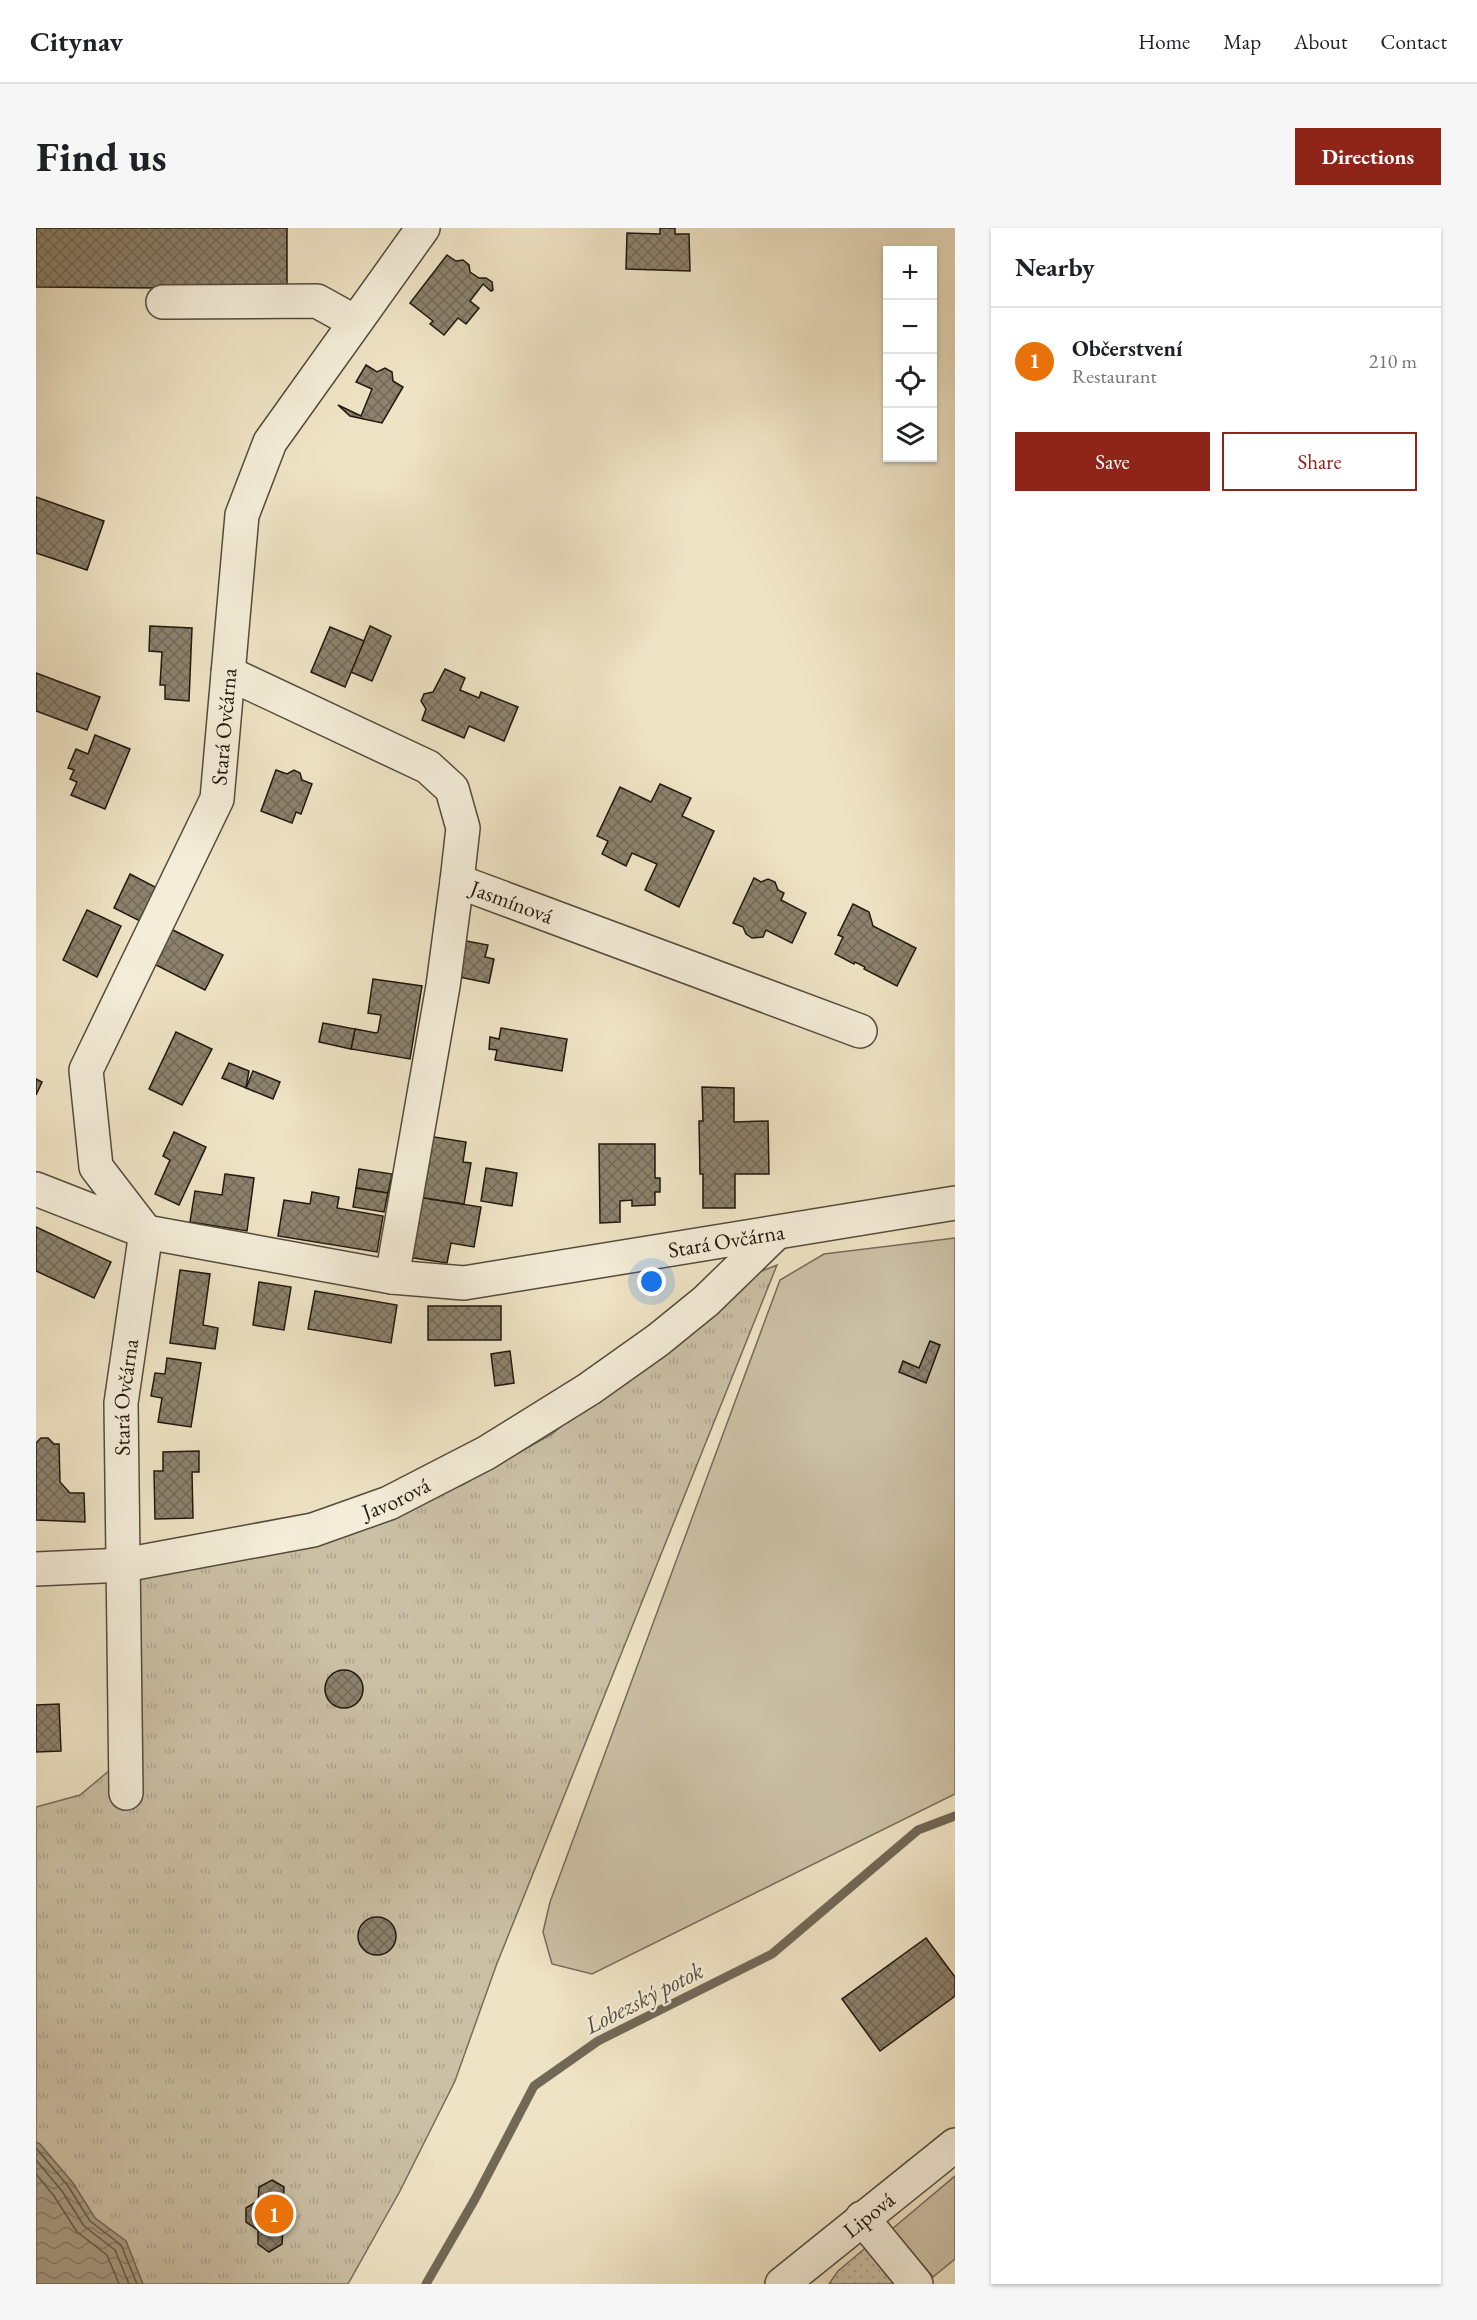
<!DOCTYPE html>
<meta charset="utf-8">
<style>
body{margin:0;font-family:"EB Garamond",serif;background:#f6f6f6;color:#202124}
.controls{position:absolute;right:18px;top:18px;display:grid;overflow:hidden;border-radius:0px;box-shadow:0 2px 4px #0004}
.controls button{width:54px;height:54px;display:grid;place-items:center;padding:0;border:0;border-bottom:2px solid #e0e0e0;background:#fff;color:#202124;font:30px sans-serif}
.you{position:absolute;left:616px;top:1054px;width:21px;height:21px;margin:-15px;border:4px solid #fff;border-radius:50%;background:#1a73e8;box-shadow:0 0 0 9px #1a73e833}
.badge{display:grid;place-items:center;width:39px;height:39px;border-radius:50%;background:#8f2418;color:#fff;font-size:20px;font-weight:700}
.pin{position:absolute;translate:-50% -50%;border:3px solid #fff;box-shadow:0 2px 6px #0006}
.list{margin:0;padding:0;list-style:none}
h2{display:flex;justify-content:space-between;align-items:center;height:78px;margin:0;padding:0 24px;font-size:26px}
h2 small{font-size:20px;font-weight:400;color:#757577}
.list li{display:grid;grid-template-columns:39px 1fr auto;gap:18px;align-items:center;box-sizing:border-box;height:108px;padding:0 24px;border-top:2px solid #e0e0e0}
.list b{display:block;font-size:22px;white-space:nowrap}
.list p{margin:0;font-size:20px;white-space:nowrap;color:#757577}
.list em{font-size:20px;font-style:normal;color:#757577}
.actions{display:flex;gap:12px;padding:18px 24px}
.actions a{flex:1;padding:14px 0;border:2px solid #8f2418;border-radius:0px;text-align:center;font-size:21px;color:#8f2418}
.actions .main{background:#8f2418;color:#fff}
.icon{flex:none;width:33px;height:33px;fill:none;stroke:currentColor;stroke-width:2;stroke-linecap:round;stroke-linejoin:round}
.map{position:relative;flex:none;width:919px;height:2056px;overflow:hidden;border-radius:0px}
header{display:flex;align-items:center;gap:36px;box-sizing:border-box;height:84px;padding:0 30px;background:#fff;border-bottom:2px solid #e0e0e0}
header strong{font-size:28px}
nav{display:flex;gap:33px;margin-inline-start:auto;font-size:21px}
.intro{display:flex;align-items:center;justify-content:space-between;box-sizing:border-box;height:144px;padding:0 36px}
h1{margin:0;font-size:42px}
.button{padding:15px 27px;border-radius:0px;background:#8f2418;color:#fff;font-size:21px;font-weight:700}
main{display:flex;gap:36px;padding:0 36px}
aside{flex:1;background:#fff;border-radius:0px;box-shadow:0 2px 4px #0004}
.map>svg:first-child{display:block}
.grass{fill:url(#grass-dots);stroke:#766c5a;stroke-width:1.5}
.park{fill:url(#park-tufts);stroke:#766c5a;stroke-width:1.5}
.garden{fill:#cbc0a5;stroke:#766c5a;stroke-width:1.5}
.water{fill:url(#water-waves);stroke:#726856;stroke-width:1.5}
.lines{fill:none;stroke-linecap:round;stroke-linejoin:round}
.shore{stroke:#645b4a;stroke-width:1.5}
.stream{stroke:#726856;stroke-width:9}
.building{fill:url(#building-cross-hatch);stroke:#21180e;stroke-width:1.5}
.minor-casing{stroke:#544b3c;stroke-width:36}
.minor{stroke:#f4edd9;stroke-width:33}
.labels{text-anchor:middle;stroke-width:4.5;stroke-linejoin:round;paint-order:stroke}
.street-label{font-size:22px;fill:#21180e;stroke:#f4edd9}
.water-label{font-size:24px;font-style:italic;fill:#574e3e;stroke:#f4edd9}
</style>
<header>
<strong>Citynav</strong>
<nav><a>Home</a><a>Map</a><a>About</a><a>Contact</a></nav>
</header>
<div class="intro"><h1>Find us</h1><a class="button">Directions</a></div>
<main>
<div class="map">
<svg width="919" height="2056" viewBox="0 0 919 2056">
<defs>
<pattern id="grass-dots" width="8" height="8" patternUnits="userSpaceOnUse" patternTransform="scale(1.5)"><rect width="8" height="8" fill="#cbc0a5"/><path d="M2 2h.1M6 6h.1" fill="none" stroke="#aea48d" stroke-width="1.8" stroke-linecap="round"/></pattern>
<pattern id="park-tufts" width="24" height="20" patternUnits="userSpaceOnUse" patternTransform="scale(1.5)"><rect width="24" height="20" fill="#cbc0a5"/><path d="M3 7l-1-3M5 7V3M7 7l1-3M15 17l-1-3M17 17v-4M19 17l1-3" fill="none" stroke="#aea48d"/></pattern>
<pattern id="water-waves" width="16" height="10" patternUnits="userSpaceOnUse" patternTransform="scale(1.5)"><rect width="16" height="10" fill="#a89e86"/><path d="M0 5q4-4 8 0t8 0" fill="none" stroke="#88806c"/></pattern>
<pattern id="building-cross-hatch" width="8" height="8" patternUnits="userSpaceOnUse" patternTransform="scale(1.5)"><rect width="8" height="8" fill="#8c826d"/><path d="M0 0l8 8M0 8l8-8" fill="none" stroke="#726958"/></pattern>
</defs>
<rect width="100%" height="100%" fill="#eee3c4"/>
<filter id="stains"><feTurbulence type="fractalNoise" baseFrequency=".00333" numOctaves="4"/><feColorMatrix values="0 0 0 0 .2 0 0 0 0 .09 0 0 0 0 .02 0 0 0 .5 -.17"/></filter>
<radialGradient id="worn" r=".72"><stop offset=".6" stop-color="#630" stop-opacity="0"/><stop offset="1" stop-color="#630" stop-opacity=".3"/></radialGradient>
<polygon class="grass" points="833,2017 862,2056 793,2056 802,2043"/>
<polygon class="park" points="741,1037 460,1738 419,1853 364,1963 312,2056 0,2056 0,1579 44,1567 74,1542 76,1400 107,1343 270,1312 426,1257 516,1206 708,1050"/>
<g class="garden">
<polygon points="919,1010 919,1566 556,1746 516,1736 507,1704 514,1674 744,1052 788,1026"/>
<polygon points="919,1948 919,2031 897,2049 856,2001"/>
</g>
<polygon class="water" points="0,1914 4,1916 37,1955 59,1990 90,2013 107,2056 0,2056"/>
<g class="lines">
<g class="shore">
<polyline points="0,1920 32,1958 54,1993 85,2017 101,2056"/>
<polyline points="0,1932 26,1963 48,1998 79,2022 93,2056"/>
<polyline points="0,1946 18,1968 41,2004 71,2027 83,2056"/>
</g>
<polyline class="stream" points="390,2056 439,1971 498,1858 562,1813 736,1726 882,1602 919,1588"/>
</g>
<g class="building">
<polygon points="0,0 251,0 251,61 0,59"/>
<polygon points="624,0 639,0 639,6 653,6 654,43 590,41 591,5 624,6"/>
<polygon points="411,27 420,33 427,32 433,37 434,44 443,50 450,50 456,54 457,62 455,63 447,56 434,73 443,80 430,96 422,90 408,107 394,96 397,93 374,75"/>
<polygon points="330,137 341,144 349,140 356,144 357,153 367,159 346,195 314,188 302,177 325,188 336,161 320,154"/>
<polygon points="0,269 68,293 51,342 0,325"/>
<polygon points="114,398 156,400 153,473 129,471 129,457 124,457 126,424 113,423"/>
<polygon points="334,398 355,408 336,453 315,444"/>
<polygon points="294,399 328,413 309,459 275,444"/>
<polygon points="409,441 429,450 424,462 443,470 445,464 482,479 468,513 433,498 428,510 386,492 390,481 385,473 388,466 397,464"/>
<polygon points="0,445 64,469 51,502 0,483"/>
<polygon points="59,507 94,521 69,581 35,567 41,554 34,551 38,542 32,540 40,521 52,526"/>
<polygon points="240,542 251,546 258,542 264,545 266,552 276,556 265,586 260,584 256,595 225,583"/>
<polygon points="624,556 655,570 646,588 678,603 643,679 609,662 621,636 596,625 590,638 566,626 572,613 561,608 584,559 615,574"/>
<polygon points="94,646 121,660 104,693 78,680"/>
<polygon points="718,650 725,654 732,651 739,654 742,662 748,665 745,672 770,685 756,715 730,702 727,709 716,710 710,706 707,699 697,695"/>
<polygon points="817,676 833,684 837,698 880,720 861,758 828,741 829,739 819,734 818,736 799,726 807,709 802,707"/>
<polygon points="51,682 85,698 61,749 27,732"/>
<polygon points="135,701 187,727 169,762 118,736"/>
<polygon points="425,712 452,717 449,729 458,731 453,755 418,748"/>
<polygon points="337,751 386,758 374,831 315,821 319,801 340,805 342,804 345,787 332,785"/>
<polygon points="287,795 319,801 315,821 283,814"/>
<polygon points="465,800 531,811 526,843 459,832 461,822 453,821 454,809 463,811"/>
<polygon points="140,804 176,821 146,877 113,861"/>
<polygon points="193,835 213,843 210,860 186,850"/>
<polygon points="217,843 244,854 237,871 210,860"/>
<polygon points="0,851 6,854 0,867"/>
<polygon points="666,859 698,860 698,894 732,893 733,946 699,946 699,980 667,980 667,946 664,946 663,893 667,893"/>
<polygon points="138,904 170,919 143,977 119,966 134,932 127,928"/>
<polygon points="392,908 430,914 427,934 435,935 428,976 381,969"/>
<polygon points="563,916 619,916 619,950 624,950 624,964 619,964 619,977 596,978 596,972 584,973 584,994 564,995"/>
<polygon points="450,940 481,945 476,978 445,973"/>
<polygon points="323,941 356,946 352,965 320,960"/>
<polygon points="189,946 218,950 211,1003 154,994 159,963 186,967"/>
<polygon points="320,960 352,965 348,984 317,979"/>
<polygon points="276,964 303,969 301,980 347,988 341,1024 242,1008 248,972 274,976"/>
<polygon points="381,969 445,979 438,1019 415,1015 411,1035 371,1029"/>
<polygon points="0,999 75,1034 58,1070 0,1043"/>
<polygon points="144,1042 174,1046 167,1097 182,1100 179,1121 134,1115"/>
<polygon points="223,1054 255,1059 248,1102 217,1097"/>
<polygon points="279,1063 361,1077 355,1115 272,1101"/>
<rect x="392" y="1078" width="73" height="34"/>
<polygon points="894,1113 904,1117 890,1155 863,1144 867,1133 883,1140"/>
<polygon points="474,1123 478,1155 459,1158 455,1126"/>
<polygon points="131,1130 165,1135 155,1199 122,1194 126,1170 115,1168 119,1145 129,1146"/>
<polygon points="5,1210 12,1210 18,1216 23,1216 24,1254 34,1265 48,1265 49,1294 0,1292 0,1215"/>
<polygon points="163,1223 163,1244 156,1244 157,1290 119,1291 118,1243 127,1243 127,1224"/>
<circle cx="308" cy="1461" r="19"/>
<polygon points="23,1476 25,1523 0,1524 0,1477"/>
<circle cx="341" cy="1708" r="19"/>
<polygon points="890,1710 919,1749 919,1768 844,1823 806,1771"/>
<polygon points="236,1952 248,1959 247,1974 235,1981 234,1995 247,2002 246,2016 233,2024 222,2016 222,2002 210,1994 210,1980 222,1973 223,1959"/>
</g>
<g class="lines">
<g class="minor-casing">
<g id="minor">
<polyline points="127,74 281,73 319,94"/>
<path id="s1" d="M192,445L392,539L416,561L427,600L421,653L824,803"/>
<path id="s2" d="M0,961L110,1004L356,1049L428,1055L919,975"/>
<polyline points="356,1049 407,758 421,653"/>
<path id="s3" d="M0,1341L88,1337L277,1302L353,1275L450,1225L553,1161L622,1112L670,1073L740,1005"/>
<path id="s4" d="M90,1565L85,1175L110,1004L60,939L50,842L181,571L206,287L234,214L387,0"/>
<polyline points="826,1990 880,2056"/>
<path id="s5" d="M746,2056L919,1917"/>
</g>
</g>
<use href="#minor" class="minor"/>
</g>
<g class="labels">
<g class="street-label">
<text dy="8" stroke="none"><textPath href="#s4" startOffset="1116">Stará Ovčárna</textPath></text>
<text dy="8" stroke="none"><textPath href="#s1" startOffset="406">Jasmínová</textPath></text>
<text dy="8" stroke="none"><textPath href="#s2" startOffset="706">Stará Ovčárna</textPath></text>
<text dy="8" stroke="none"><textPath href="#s4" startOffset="396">Stará Ovčárna</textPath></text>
<text dy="8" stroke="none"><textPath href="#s3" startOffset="369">Javorová</textPath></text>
<text dy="8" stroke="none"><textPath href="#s5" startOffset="111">Lipová</textPath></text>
</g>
<g class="water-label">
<text transform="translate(608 1770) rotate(-27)" y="8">Lobezský potok</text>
</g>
</g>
<rect width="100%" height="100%" filter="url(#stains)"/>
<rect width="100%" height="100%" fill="url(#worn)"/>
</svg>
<div class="controls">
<button>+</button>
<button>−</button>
<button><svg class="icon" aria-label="locate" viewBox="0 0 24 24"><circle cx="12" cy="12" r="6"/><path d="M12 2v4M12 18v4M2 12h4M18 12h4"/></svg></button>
<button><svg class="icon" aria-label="layers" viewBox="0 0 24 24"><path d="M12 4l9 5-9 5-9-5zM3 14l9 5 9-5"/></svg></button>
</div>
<div class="you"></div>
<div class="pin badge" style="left:238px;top:1986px;background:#e8710a">1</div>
</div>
<aside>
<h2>Nearby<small></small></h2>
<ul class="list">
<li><span class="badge" style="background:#e8710a">1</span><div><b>Občerstvení</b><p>Restaurant</p></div><em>210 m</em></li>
</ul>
<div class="actions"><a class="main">Save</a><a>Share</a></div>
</aside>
</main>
